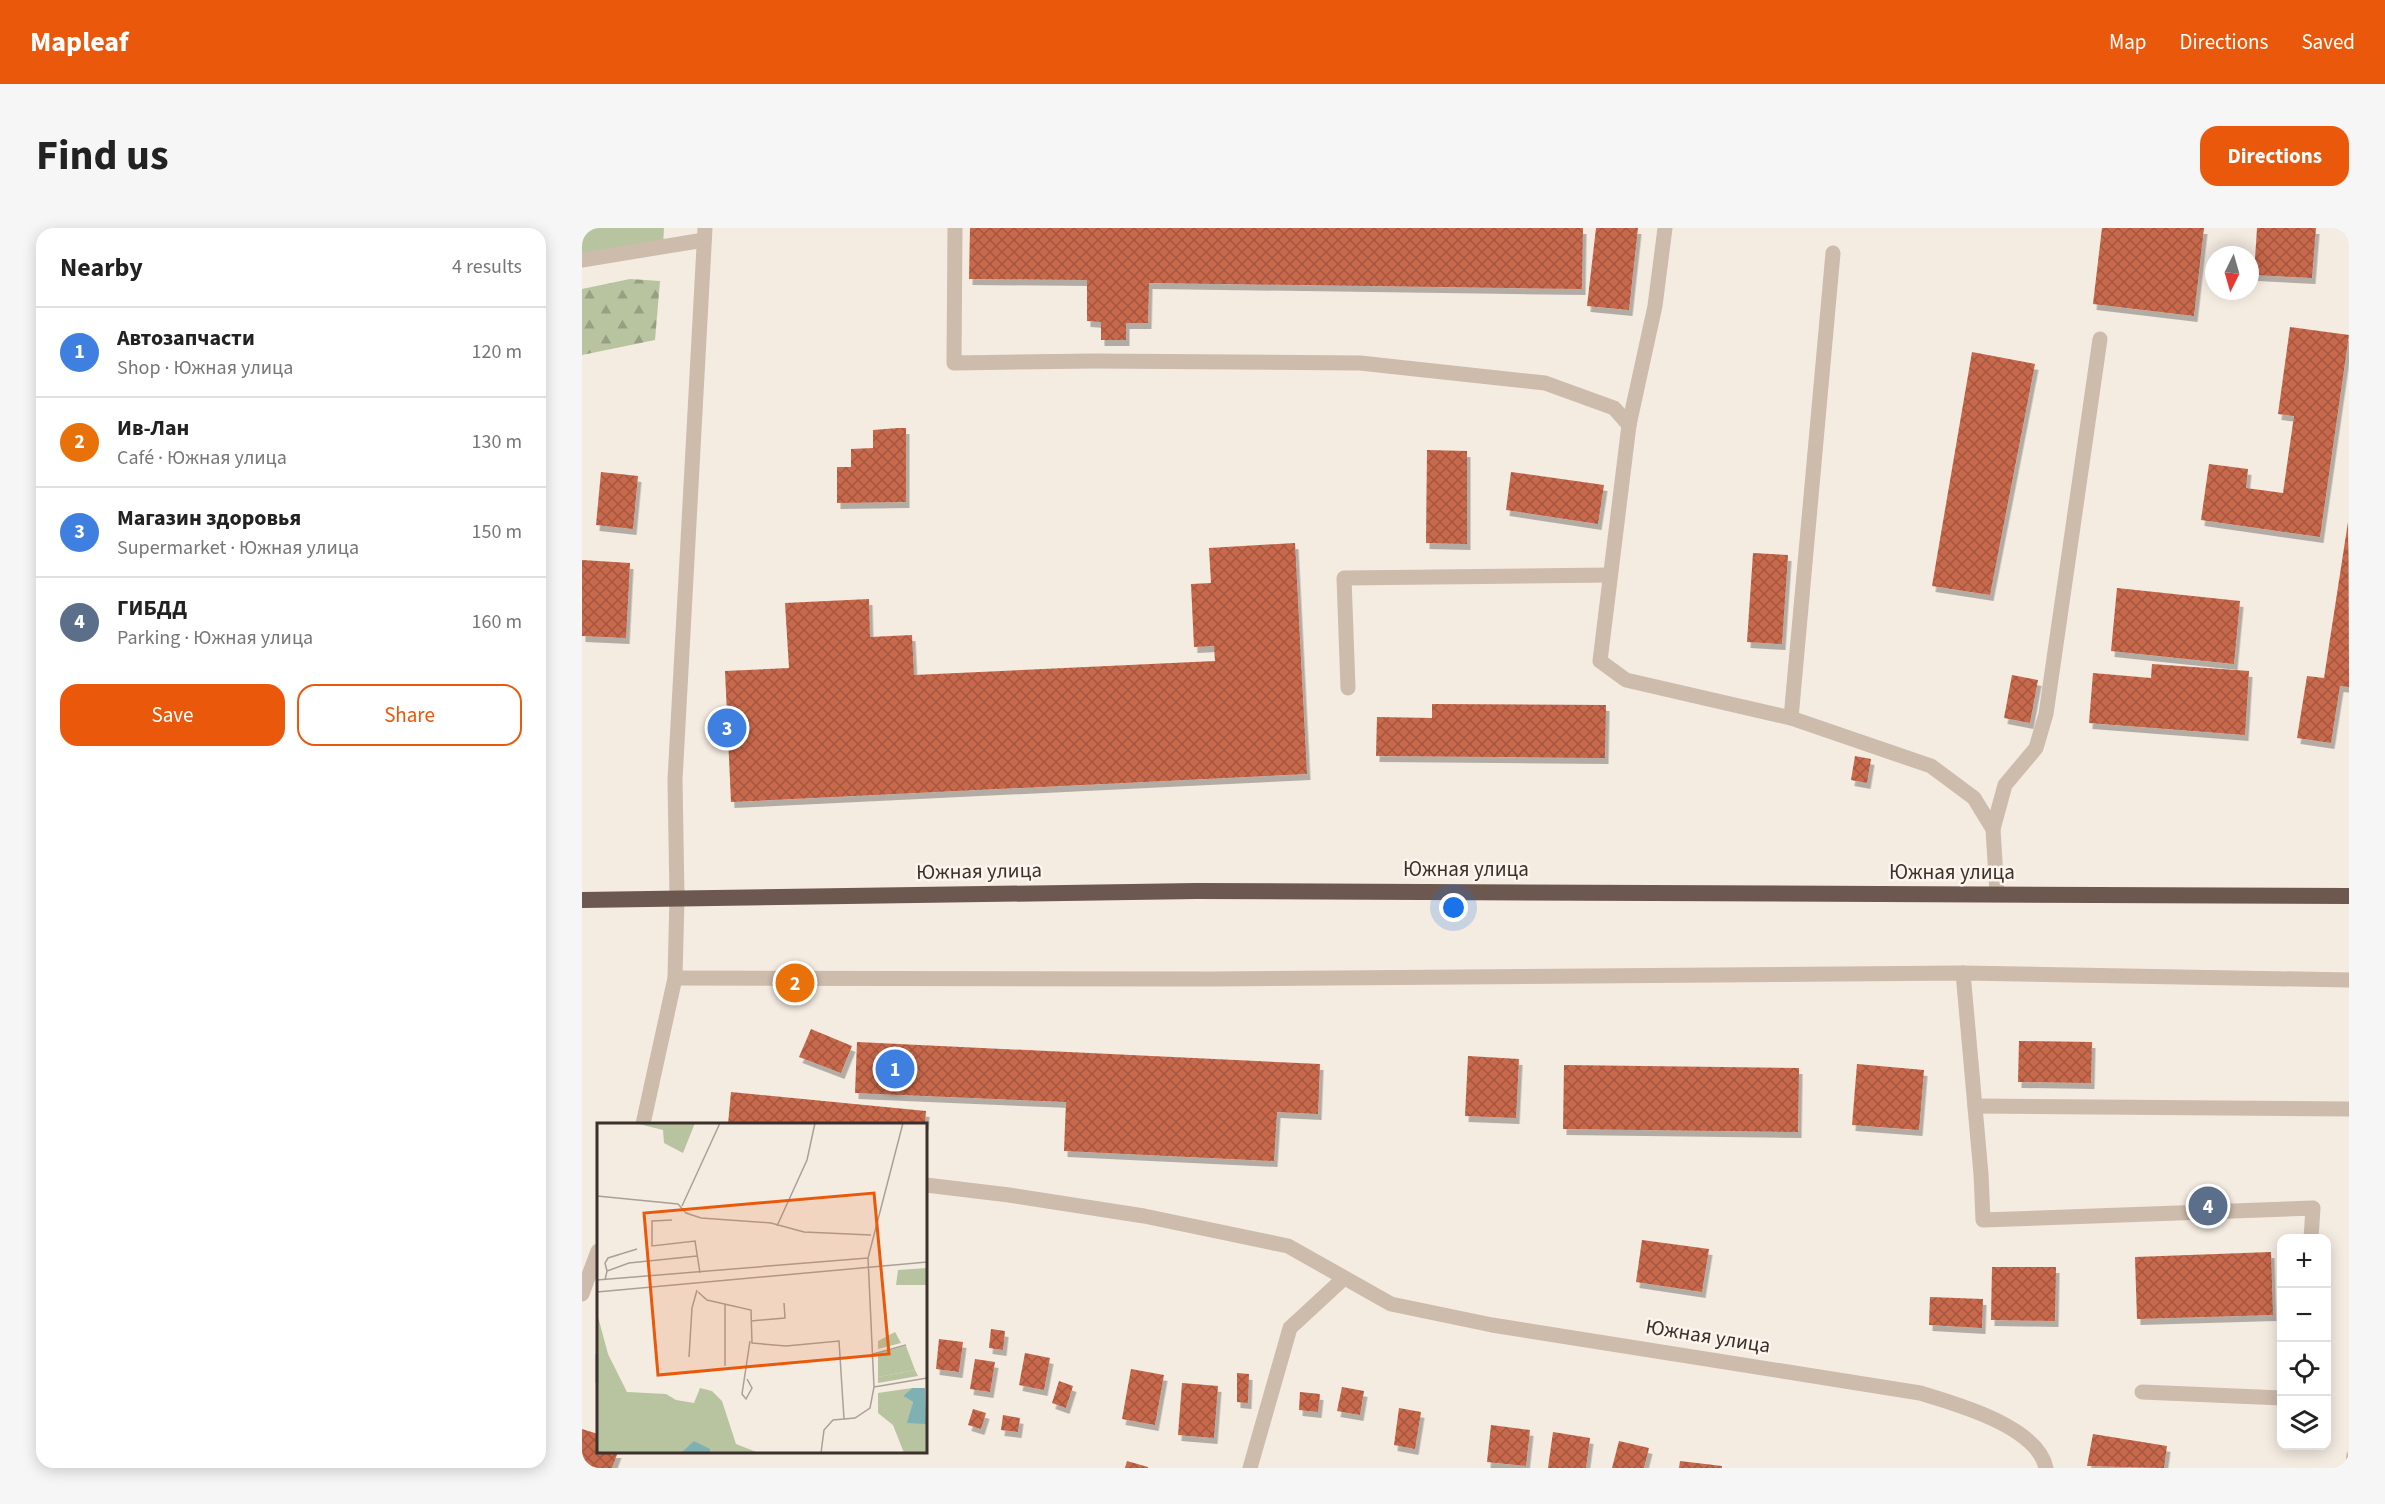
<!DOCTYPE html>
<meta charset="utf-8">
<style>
body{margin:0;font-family:"Source Sans 3",sans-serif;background:#f6f6f6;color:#222}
.controls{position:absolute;right:18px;bottom:18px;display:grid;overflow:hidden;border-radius:12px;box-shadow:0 3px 15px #0003}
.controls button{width:54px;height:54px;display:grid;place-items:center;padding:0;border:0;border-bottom:2px solid #e0e0e0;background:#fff;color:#222;font:30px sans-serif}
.compass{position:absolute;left:1623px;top:18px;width:54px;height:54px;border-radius:50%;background:#fff;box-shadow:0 3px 15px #0003;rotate:185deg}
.you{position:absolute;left:872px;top:680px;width:21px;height:21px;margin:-15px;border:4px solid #fff;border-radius:50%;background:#1a73e8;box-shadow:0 0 0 9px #1a73e833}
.badge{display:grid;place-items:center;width:39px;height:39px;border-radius:50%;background:#ea580c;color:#fff;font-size:20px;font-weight:700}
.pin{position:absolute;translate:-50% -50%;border:3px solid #fff;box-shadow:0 2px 6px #0006}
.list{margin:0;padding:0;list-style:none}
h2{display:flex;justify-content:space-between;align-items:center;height:78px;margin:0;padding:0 24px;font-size:26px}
h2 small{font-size:20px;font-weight:400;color:#767676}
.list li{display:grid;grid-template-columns:39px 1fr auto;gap:18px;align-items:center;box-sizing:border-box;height:90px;padding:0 24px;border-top:2px solid #e0e0e0}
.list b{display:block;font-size:22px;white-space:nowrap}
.list p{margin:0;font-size:20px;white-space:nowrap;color:#767676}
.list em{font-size:20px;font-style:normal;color:#767676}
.actions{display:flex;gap:12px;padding:18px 24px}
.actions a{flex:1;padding:14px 0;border:2px solid #ea580c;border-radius:18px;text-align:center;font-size:21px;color:#ea580c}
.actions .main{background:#ea580c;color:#fff}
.icon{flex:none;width:33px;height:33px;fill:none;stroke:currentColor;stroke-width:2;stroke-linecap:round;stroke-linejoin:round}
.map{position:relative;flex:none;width:1767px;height:1240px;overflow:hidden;border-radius:18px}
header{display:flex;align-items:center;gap:36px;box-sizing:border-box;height:84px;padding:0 30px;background:#ea580c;color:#fff}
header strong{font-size:28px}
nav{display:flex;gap:33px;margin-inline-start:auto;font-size:21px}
.intro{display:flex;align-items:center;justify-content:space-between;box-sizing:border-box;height:144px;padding:0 36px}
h1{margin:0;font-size:42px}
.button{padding:15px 27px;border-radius:18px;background:#ea580c;color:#fff;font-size:21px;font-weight:700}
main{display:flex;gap:36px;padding:0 36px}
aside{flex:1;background:#fff;border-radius:18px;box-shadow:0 3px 15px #0003}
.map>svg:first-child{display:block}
.green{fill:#b8c4a0}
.forest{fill:url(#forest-firs)}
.building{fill:url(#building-cross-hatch);filter:url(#shadow)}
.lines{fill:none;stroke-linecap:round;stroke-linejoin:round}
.service{stroke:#cdbbac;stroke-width:15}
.minor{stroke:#cdbbac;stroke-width:15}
.trunk{stroke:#6c584f;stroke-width:16}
.labels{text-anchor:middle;stroke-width:5;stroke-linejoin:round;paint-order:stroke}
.street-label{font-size:21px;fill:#3b302b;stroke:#fbf5ee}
.inset-river{fill:none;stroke:#7fb0b2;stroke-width:3}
.inset-road{fill:none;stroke:#aaa098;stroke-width:1.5}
.view{fill:#e8590c;fill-opacity:0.15;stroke:#e8590c;stroke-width:3}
.inset-edge{fill:none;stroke:#3b302b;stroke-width:3}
</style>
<header>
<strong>Mapleaf</strong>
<nav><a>Map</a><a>Directions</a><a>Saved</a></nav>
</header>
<div class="intro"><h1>Find us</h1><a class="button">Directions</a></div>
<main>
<aside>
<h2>Nearby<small>4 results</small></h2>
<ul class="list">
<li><span class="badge" style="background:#3f7fe0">1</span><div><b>Автозапчасти</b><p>Shop · Южная улица</p></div><em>120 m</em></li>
<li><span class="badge" style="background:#e8710a">2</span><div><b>Ив-Лан</b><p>Café · Южная улица</p></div><em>130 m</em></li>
<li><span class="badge" style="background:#3f7fe0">3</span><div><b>Магазин здоровья</b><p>Supermarket · Южная улица</p></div><em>150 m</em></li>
<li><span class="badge" style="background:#5c6f8a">4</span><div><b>ГИБДД</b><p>Parking · Южная улица</p></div><em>160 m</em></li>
</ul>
<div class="actions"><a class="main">Save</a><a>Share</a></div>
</aside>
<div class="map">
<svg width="1767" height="1240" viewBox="0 0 1767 1240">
<defs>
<pattern id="forest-firs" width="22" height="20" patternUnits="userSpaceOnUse" patternTransform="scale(1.5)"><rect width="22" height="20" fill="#b8c4a0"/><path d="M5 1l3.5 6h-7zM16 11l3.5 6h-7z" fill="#97a083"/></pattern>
<pattern id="building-cross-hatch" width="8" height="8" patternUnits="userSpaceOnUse" patternTransform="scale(1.5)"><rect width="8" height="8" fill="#c8694b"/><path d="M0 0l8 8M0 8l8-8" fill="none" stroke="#a4573f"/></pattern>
<filter id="shadow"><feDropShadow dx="3.5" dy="6" stdDeviation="0" flood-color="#0004"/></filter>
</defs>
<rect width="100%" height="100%" fill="#f4ebe1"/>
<polygon class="green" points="0,0 82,0 81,18 0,32"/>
<polygon class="forest" points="48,51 78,53 73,112 0,127 0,61"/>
<g class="building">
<polygon points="388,0 1001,0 1000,61 567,55 566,95 544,95 544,112 519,112 519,94 505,93 505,52 387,51"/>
<polygon points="1014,0 1056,0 1047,82 1005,78"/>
<polygon points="1520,0 1622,0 1612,88 1511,76"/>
<polygon points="1675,0 1734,0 1730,50 1672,47"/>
<polygon points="1708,99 1767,107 1738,309 1619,292 1627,236 1666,241 1664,260 1701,265 1712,188 1696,186"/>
<polygon points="1390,124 1453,136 1408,367 1350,358"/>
<polygon points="316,200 324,200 324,274 255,275 255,239 269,239 269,221 291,220 291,202"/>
<polygon points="845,222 885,223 885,316 844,315"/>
<polygon points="19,244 56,248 51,301 14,297"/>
<polygon points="929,244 1022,257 1016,296 924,282"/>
<polygon points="1766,294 1767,459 1758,458 1749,515 1715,510 1725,448 1742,450"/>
<polygon points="713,315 725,546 149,574 143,443 207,440 203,375 287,371 288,409 330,407 332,447 633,433 632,418 612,419 609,356 629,355 627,320"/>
<polygon points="1171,325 1206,327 1200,416 1165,414"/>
<polygon points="0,332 48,335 44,410 0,408"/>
<polygon points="1535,360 1658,373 1652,436 1529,423"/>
<polygon points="1570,436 1667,443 1663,507 1507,495 1511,445 1569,450"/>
<polygon points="1430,447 1456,452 1448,495 1422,490"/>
<polygon points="850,476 1024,477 1023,530 794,528 795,489 850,490"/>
<polygon points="1273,528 1289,531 1285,555 1269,552"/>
<polygon points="229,801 270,818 259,845 217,829"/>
<polygon points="1437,813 1510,814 1509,855 1436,854"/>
<polygon points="275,814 738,836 736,886 695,884 692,933 482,923 484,874 273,865"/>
<polygon points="886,828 937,831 934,890 883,888"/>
<polygon points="1275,836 1342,842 1337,902 1270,897"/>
<polygon points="982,837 1217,840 1216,904 981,901"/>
<polygon points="149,864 344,883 343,896 146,896"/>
<polygon points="1060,1012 1127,1021 1120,1064 1054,1054"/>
<polygon points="1689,1024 1691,1087 1555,1091 1553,1029"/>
<polygon points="1410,1039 1474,1039 1473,1093 1409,1092"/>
<polygon points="1348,1069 1401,1071 1400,1100 1347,1097"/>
<polygon points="409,1101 423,1103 421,1122 407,1120"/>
<polygon points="357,1111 381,1114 377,1144 354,1141"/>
<polygon points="443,1125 468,1130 462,1162 437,1157"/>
<polygon points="393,1131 413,1134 408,1164 388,1161"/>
<polygon points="549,1141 582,1147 573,1197 540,1191"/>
<polygon points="655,1145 667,1146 666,1175 655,1174"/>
<polygon points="477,1153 491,1158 484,1180 470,1175"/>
<polygon points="600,1155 636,1158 632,1210 596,1207"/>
<polygon points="760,1159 782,1163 778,1187 755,1183"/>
<polygon points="718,1164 738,1166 736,1184 717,1182"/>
<polygon points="817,1180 839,1184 833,1221 812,1217"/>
<polygon points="391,1181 404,1185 399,1201 386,1197"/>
<polygon points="421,1187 438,1190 436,1204 419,1202"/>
<polygon points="909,1197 948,1202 944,1238 905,1234"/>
<polygon points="0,1201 16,1206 16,1224 36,1224 30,1240 12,1240 0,1236"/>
<polygon points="971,1204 1008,1210 1004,1240 966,1240"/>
<polygon points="1511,1206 1585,1218 1582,1240 1505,1238"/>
<polygon points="1037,1213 1067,1220 1062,1240 1030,1240"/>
<polygon points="1765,1223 1767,1240 1764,1240"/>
<polygon points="545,1233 566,1239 566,1240 543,1240"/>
<polygon points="1098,1233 1140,1238 1140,1240 1097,1240"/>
</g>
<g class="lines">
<g class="service">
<polyline points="373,0 372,135 512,133 778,135 963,155 1032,180 1047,197 1018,433 1044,452 1209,490 1349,538 1392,570 1411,601"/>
<polyline points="0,32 122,12"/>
<polyline points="1047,197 1073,78 1083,0"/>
<polyline points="766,460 762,350 1028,347"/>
<polyline points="1209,490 1251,25"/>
<polyline points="1415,666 1411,601 1423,557 1454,520 1464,486 1518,111"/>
<polyline points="95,669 93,552 123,0"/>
<polyline points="1381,745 1399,946 1401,992 1731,980 1729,1010"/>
<polyline points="1393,878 1767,881"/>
<polyline points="1560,1164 1700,1170"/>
</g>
<g class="minor">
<polyline points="93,750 628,751 1381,745 1767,752"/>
<polyline points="61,896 93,750 95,669"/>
<path d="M344,957L427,967L562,988L706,1018L809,1076L910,1097L1338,1165C1374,1176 1455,1198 1464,1240"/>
<polyline points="0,1066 16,1023"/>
<polyline points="668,1240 708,1100 761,1051"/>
</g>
<polyline class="trunk" points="0,672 614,663 1767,668"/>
</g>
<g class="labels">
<g class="street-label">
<text x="884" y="648">Южная улица</text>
<text transform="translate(397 643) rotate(-1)" y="7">Южная улица</text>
<text x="1370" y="651">Южная улица</text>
<text transform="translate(1126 1108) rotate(9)" y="7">Южная улица</text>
</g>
</g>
<g transform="translate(15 895)">
<rect width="330" height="330" fill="#f4ebe1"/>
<path d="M309,223L318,247L281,254V230Z" fill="#b8c4a0"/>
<path d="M38,0H98L86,30L67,20L66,7ZM330,145V162H299L301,147ZM0,190L11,231L30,269L69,271L79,277L97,280L103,265L115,268L125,278L139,321L162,330H0ZM298,209L304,220L281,226V218ZM318,247L321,253L281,260V254ZM315,265L306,273L316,279L311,300L330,298V330H307L296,302L281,290V270Z" fill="#b8c4a0"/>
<path d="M315,265H328L329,301L310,300L316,279L306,273ZM97,318L113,326V330H84Z" fill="#7fb0b2"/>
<path class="inset-river" d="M0,231V260"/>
<path class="inset-road" d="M0,73L81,81L89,90L104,95L174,100L207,109L274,112M85,83L123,0M75,97L55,98V123L98,118L103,150M180,103L210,37L218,0M10,148L8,140L11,135L40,126M0,157L271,135M8,157L10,148L32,140L100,133M0,169L330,139M101,169L110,177L154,187L155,220L189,223L242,218L247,296M154,198L188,195L187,180M276,231L309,222M92,234L95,185L100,167M128,243V181M150,256L155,265L149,276L145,271L153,218M277,264L330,255M224,330L227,307L236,297L258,295L273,285L277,264L271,135L306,0"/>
<path class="view" d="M277,70L292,231L61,252L47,90Z"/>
<rect width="330" height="330" class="inset-edge"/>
</g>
</svg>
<div class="controls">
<button>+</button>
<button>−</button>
<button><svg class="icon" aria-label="locate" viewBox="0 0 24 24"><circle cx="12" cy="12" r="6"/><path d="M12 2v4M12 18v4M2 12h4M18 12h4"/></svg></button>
<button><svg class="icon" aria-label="layers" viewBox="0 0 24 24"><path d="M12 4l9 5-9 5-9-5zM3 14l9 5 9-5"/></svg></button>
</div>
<svg class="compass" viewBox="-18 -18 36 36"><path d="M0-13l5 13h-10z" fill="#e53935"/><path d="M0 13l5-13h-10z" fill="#767676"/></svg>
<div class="you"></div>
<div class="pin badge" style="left:313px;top:841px;background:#3f7fe0">1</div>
<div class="pin badge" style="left:213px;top:755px;background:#e8710a">2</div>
<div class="pin badge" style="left:145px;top:500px;background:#3f7fe0">3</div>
<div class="pin badge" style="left:1626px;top:978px;background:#5c6f8a">4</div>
</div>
</main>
